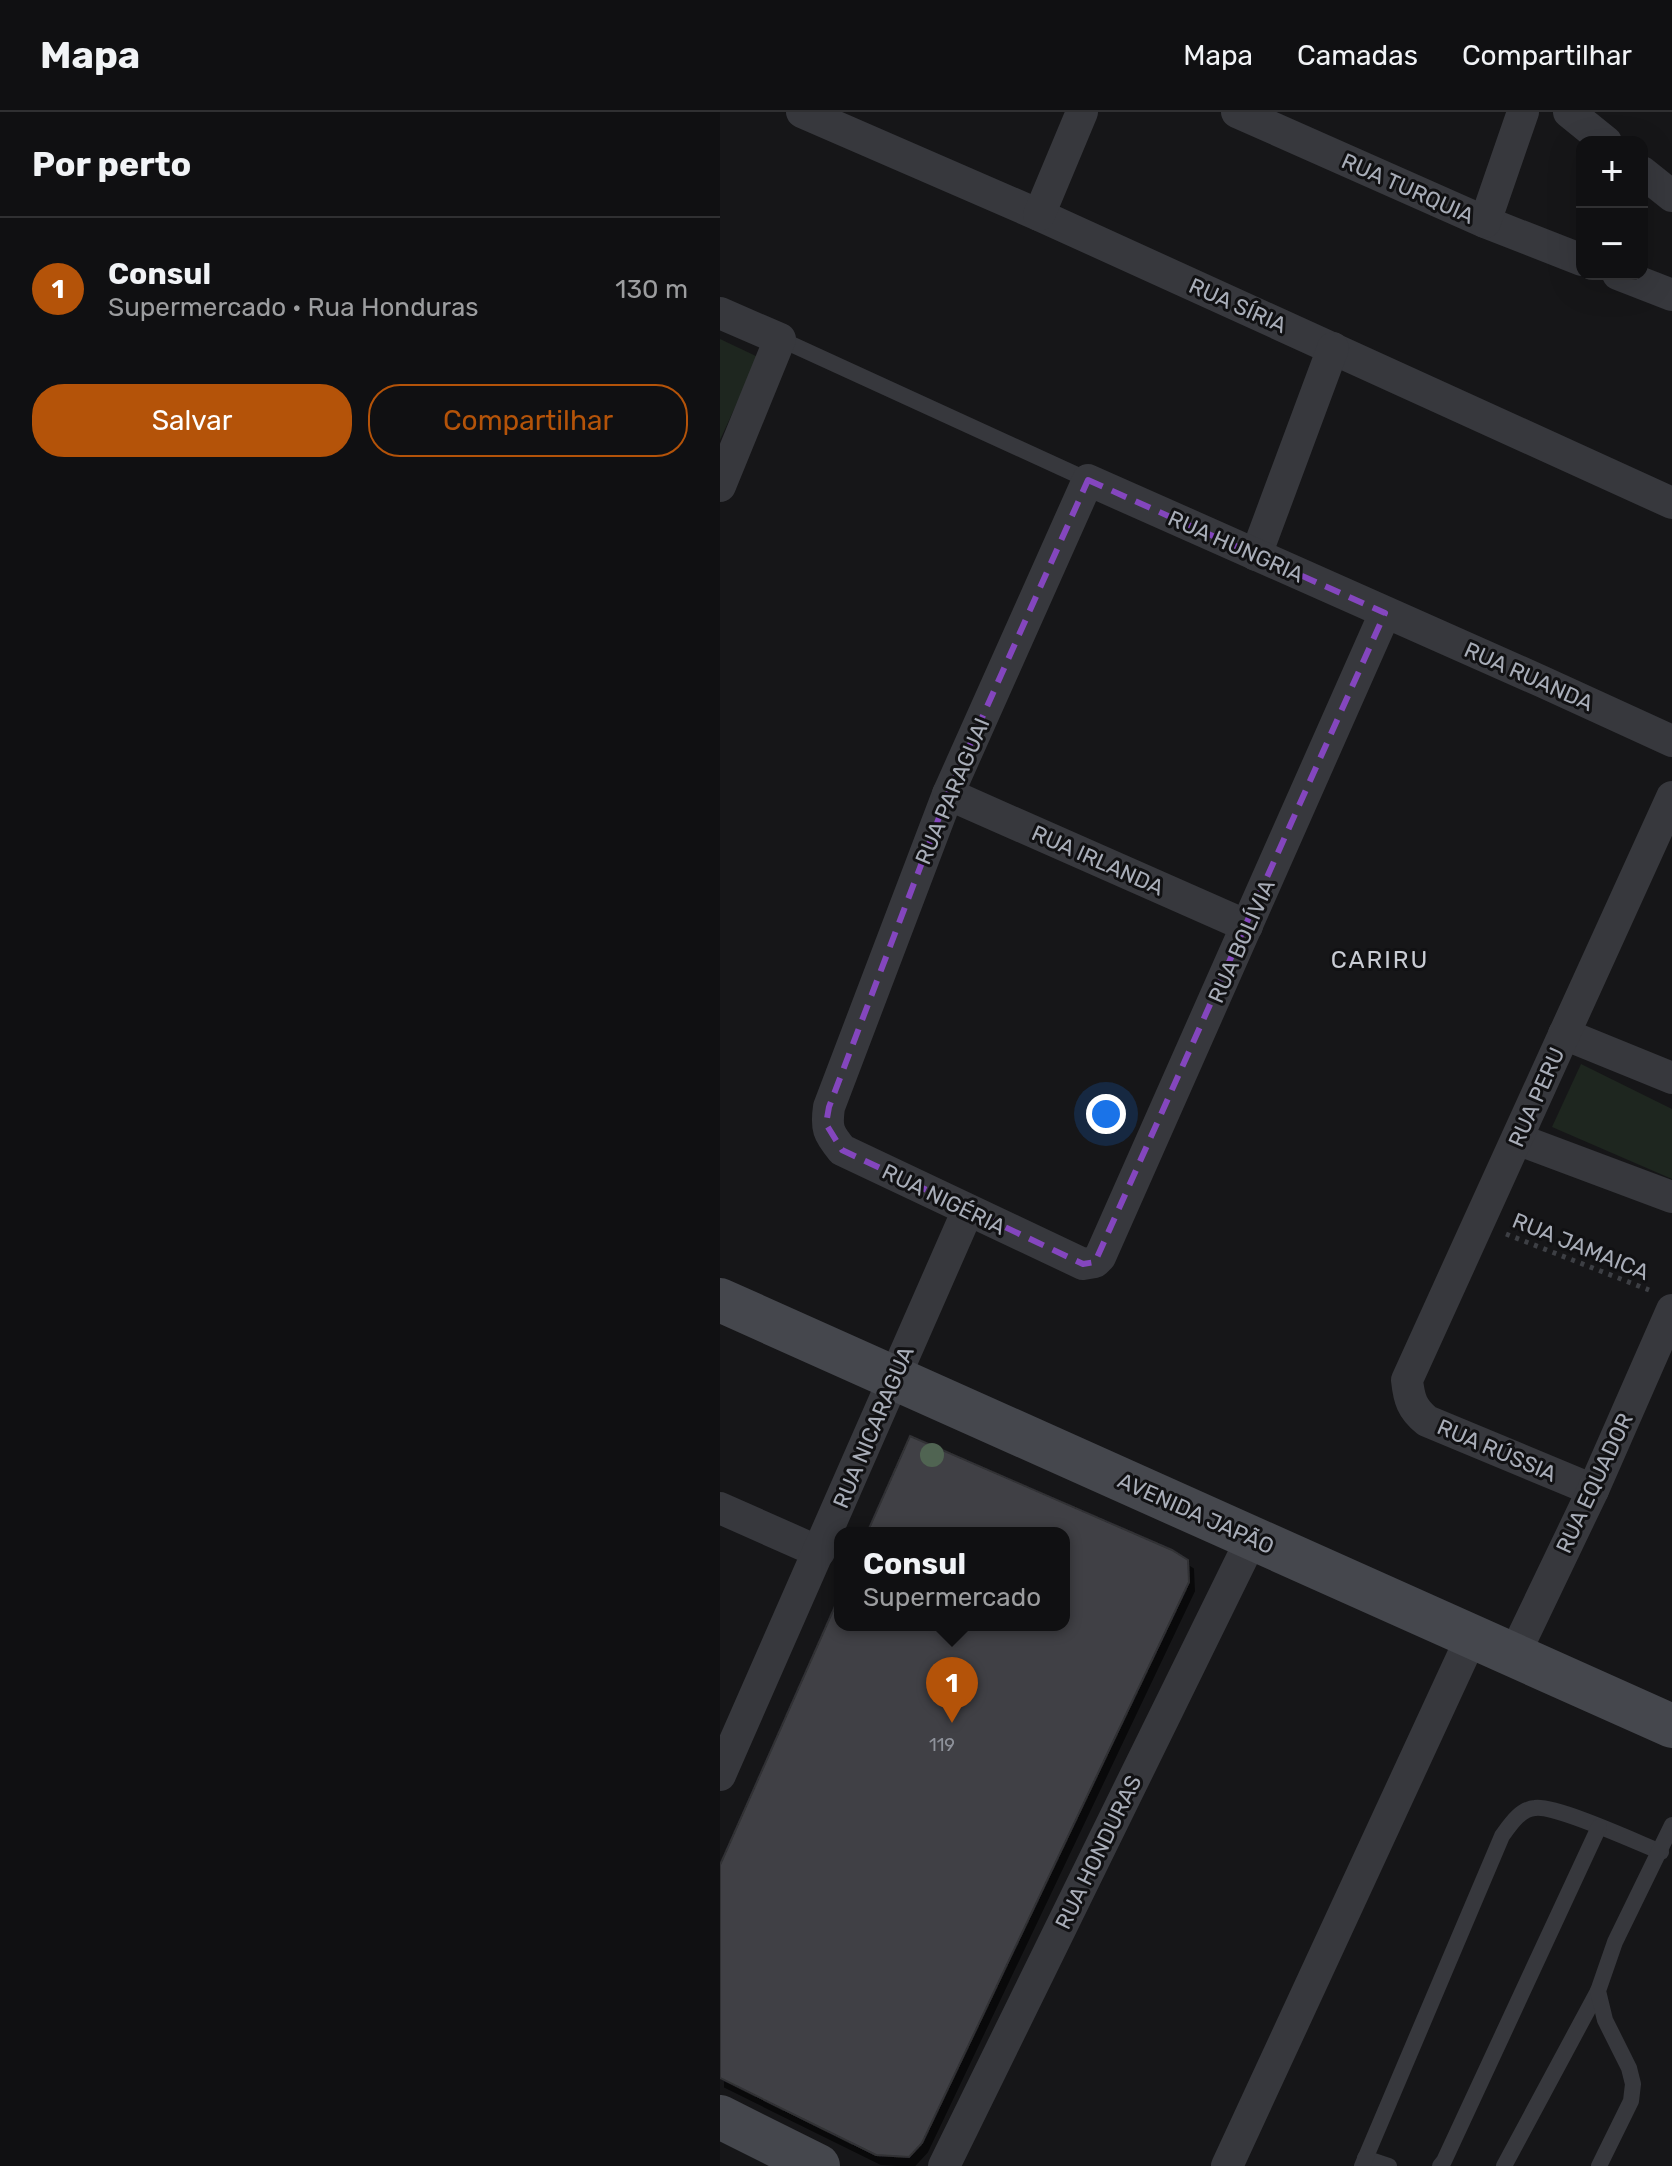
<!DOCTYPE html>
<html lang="pt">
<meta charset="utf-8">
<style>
body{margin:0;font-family:Rubik,sans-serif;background:#1e1e20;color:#f1f3f6}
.controls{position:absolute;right:24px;top:24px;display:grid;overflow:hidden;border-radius:16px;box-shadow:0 8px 32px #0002}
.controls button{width:72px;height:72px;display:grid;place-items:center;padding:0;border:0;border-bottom:2px solid #303032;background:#101012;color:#f1f3f6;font:40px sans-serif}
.you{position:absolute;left:386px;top:1002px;width:28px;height:28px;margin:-20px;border:6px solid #fff;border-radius:50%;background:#1a73e8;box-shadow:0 0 0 12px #1a73e833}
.badge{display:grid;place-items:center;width:52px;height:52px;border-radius:50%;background:#b45309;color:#fff;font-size:26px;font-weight:700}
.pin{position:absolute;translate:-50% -66px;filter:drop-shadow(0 2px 4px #0008)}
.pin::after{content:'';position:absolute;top:42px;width:28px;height:24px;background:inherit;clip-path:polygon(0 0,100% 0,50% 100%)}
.popup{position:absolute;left:114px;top:1415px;width:236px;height:104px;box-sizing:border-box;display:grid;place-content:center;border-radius:16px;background:#101012;filter:drop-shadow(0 2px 6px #0005);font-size:26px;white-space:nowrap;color:#9c9d9f}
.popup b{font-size:30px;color:#f1f3f6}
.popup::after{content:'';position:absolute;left:50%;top:100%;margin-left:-16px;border:16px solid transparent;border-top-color:#101012}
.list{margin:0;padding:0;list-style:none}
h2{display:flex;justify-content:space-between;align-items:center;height:104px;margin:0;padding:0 32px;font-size:34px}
h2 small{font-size:26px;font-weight:400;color:#9c9d9f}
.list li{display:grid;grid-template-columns:52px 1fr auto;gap:24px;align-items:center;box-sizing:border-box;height:144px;padding:0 32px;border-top:2px solid #303032}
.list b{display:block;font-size:30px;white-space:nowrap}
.list p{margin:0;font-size:26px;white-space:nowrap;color:#9c9d9f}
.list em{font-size:26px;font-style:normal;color:#9c9d9f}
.actions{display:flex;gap:16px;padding:24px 32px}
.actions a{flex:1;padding:18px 0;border:2px solid #b45309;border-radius:32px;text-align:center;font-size:28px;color:#b45309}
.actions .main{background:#b45309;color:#fff}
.map{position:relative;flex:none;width:952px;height:2054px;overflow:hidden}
header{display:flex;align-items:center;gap:48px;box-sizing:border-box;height:112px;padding:0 40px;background:#101012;border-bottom:2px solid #303032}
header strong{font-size:38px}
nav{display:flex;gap:44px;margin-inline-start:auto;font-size:28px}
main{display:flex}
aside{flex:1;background:#101012}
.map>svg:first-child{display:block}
.green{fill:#1e261f}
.building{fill:#404145;stroke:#303034;stroke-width:2;filter:url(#shadow)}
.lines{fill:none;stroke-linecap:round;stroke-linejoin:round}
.path{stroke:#3d3f44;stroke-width:5;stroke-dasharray:4 6;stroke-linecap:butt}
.lane{stroke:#37383d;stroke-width:16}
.street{stroke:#37383d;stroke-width:32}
.secondary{stroke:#45474d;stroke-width:44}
.tree{fill:#506452}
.marked{fill:none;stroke:#8446be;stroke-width:6;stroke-dasharray:16 10;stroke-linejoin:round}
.labels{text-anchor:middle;stroke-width:6;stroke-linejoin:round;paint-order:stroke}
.number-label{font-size:18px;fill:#8e929b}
.street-label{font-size:22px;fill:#a8adb8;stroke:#111113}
.neighbourhood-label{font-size:24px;letter-spacing:2px;fill:#c9ccd4;stroke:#111113}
</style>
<header>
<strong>Mapa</strong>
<nav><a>Mapa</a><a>Camadas</a><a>Compartilhar</a></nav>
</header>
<main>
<aside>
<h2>Por perto<small></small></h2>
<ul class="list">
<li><span class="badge">1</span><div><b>Consul</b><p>Supermercado · Rua Honduras</p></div><em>130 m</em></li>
</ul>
<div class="actions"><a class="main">Salvar</a><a>Compartilhar</a></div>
</aside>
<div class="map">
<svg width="952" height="2054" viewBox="0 0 952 2054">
<defs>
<filter id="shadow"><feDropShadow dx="5" dy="9" stdDeviation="0" flood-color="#0009"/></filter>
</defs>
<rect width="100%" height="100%" fill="#161618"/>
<g class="green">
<polygon points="0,227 38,245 0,328"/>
<polygon points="861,952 952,997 952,1067 832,1015"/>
</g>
<polygon class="building" points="190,1324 452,1438 468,1448 469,1470 202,2031 189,2045 156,2043 0,1966 0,1753 120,1483 120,1513 344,1513 344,1421 147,1421"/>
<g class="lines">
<polyline class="path" points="786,1122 929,1178"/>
<g class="lane">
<polyline points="60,227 368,368"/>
<polyline points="645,2046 669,2054"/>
<path d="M642,2054L782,1724C790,1713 800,1697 815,1696C836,1693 916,1730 941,1740"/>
<polyline points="720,2054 724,2049 879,1715"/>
<polyline points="784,2054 878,1879"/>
<polyline points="879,2054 911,1989 913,1972 909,1956 885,1908 878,1879 895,1830 952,1713"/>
</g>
<g class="street">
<polyline points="82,0 319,103 952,391"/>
<polyline points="517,0 765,110 862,148"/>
<polyline points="849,0 886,30"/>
<polyline points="922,60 952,84"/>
<polyline points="319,103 362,0"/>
<polyline points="765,110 803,0"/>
<polyline points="898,162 952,183"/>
<polyline points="0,201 60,227 0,374"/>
<polyline points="536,443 613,236"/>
<path d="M665,501L380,1145L375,1150L363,1152L122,1038C108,1021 106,1016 109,995L228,682L368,368L823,570L952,629"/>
<polyline points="228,682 527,814"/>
<polyline points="844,922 952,966"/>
<polyline points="797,1027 952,1085"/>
<path d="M873,1378L707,1309C692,1297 689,1287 687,1268L952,685"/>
<polyline points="0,1396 99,1440"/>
<polyline points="794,1543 873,1378 952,1198"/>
<polyline points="0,1663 248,1098"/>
<polyline points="224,2054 532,1426"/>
<polyline points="507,2054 752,1524"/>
</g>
<g class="secondary">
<polyline points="0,1188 952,1614"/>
<polyline points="0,2005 98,2054"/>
</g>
</g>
<circle class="tree" cx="212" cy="1343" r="12"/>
<path class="marked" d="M368,368L665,501L375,1150L363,1152L122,1038L106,1012L109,995L228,682Z"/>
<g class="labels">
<g class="number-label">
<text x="222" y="1639">119</text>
</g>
<g class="street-label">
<text transform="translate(688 76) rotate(24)" y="8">RUA TURQUIA</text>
<text transform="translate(518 193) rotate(24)" y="8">RUA SÍRIA</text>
<text transform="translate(516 434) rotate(24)" y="8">RUA HUNGRIA</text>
<text transform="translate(809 564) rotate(24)" y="8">RUA RUANDA</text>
<text transform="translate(232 679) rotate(-67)" y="8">RUA PARAGUAI</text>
<text transform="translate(378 748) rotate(24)" y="8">RUA IRLANDA</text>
<text transform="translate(521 829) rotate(-66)" y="8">RUA BOLÍVIA</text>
<text transform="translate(816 985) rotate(-66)" y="8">RUA PERU</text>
<text transform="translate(224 1087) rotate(26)" y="8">RUA NIGÉRIA</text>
<text transform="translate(861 1134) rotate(22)" y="8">RUA JAMAICA</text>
<text transform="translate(153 1315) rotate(-67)" y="8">RUA NICARAGUA</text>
<text transform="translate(777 1338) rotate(23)" y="8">RUA RÚSSIA</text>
<text transform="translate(874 1371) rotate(-65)" y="8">RUA EQUADOR</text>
<text transform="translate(476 1401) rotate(24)" y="8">AVENIDA JAPÃO</text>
<text transform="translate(378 1740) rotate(-64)" y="8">RUA HONDURAS</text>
</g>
<g class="neighbourhood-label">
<text x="660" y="856">CARIRU</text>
</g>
</g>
</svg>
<div class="controls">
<button>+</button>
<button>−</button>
</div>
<div class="you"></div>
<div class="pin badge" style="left:232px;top:1611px">1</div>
<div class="popup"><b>Consul</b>Supermercado</div>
</div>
</main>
